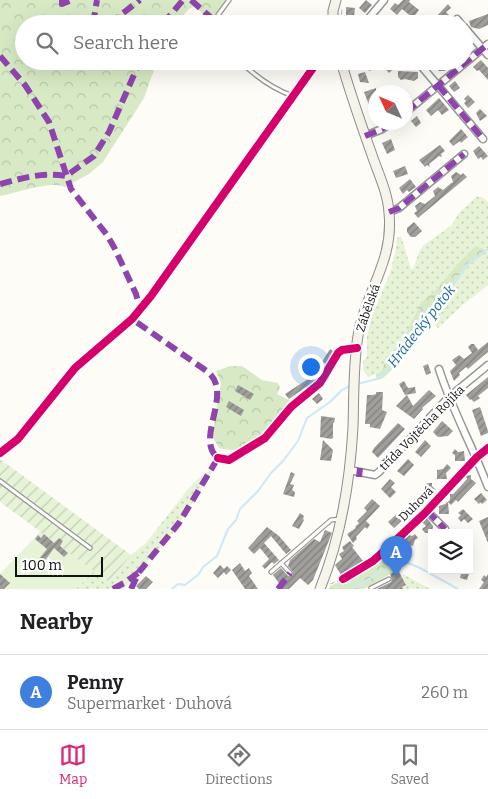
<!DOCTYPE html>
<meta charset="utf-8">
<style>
body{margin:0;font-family:Bitter,serif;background:#f2f2f2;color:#202124}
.controls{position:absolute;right:15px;bottom:15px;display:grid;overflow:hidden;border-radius:0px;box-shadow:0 5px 20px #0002}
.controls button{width:45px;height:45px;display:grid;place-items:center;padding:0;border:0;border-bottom:1px solid #e0e0e0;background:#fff;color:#202124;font:25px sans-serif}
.compass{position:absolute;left:368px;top:85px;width:45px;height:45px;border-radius:50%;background:#fff;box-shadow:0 5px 20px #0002;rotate:314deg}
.scale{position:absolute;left:15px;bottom:12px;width:88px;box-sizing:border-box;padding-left:5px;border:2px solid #111;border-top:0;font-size:14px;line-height:18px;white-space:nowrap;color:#111;-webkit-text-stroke:4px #fff;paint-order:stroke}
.you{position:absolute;left:310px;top:366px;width:18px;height:18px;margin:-12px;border:4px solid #fff;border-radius:50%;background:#1a73e8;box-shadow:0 0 0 8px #1a73e833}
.badge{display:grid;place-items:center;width:32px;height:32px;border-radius:50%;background:#db2777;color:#fff;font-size:16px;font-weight:700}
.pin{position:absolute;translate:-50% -41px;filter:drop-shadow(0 1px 2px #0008)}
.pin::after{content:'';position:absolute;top:26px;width:18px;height:15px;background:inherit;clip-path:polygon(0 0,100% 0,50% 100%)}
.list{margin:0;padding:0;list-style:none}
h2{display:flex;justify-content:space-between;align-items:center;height:65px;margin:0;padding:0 20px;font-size:21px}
h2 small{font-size:16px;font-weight:400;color:#757577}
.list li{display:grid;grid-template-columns:32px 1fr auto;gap:15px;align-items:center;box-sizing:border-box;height:75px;padding:0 20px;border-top:1px solid #e0e0e0}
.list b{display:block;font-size:19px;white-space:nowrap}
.list p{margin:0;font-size:16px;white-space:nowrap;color:#757577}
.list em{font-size:16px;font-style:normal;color:#757577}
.icon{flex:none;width:28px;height:28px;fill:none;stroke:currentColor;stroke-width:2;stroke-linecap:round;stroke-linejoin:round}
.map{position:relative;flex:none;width:488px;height:589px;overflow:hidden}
.search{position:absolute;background:#fff;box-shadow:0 5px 20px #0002;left:15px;right:15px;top:15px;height:55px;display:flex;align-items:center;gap:12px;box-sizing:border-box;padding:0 18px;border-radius:28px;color:#757577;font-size:19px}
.sheet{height:140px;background:#fff}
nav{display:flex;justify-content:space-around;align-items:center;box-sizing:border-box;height:70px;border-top:1px solid #e0e0e0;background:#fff;font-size:14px;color:#757577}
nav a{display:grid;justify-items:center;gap:2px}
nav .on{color:#db2777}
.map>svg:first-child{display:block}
.grass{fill:url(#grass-dots)}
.forest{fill:url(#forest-crowns)}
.park{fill:#e7f3d7}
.garden{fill:url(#garden-furrows)}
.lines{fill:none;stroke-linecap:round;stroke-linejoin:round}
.stream{stroke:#cde8f7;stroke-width:2}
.building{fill:url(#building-hatch)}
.lane-casing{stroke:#979795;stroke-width:5.5}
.street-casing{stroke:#979795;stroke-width:9}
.secondary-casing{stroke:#8e8d8b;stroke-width:11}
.path{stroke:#b9b9b8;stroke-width:1;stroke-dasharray:5 2.5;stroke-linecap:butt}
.lane{stroke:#fffffe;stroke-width:3}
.street{stroke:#fffffe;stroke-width:6}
.secondary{stroke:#f6f4eb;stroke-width:9}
.quiet{stroke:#8e44ad;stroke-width:6;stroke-dasharray:12 6;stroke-linecap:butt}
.cycleway-casing{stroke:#fff;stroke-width:11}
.cycleway{stroke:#d6006c;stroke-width:8}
.labels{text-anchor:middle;stroke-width:5;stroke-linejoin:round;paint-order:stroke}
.street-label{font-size:12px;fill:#111;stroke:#fff}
.water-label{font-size:14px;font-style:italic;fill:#1768a6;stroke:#fff}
</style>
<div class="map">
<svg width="488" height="589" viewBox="0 0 488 589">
<defs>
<pattern id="grass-dots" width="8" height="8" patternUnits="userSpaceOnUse" patternTransform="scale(1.25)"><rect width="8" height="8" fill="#e7f3d7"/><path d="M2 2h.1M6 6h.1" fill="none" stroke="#c5cfb8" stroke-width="1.8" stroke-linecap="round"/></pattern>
<pattern id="forest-crowns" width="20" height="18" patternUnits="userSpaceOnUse" patternTransform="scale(1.25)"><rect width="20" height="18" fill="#d8eac5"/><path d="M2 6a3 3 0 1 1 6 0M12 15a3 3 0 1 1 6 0" fill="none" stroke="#b8c8a8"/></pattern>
<pattern id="garden-furrows" width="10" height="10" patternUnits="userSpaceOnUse" patternTransform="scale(1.25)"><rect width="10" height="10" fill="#e7f3d7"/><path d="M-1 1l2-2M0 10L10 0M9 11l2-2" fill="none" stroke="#c5cfb8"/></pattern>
<pattern id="building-hatch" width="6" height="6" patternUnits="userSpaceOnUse" patternTransform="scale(1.25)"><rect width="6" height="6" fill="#a19f9c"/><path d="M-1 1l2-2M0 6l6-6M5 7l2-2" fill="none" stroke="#82807e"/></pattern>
</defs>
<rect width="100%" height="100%" fill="#fdfcf7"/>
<g class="grass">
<path d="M476,197H482L488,202V285L465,303L438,328C433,324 432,321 433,315L465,271L469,265L486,253L475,246L458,263L433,293L426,298L402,342L399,346L391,352L381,372L368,377L363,370V362L367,356V336L372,316L390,273L396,249L397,238L401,236L411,269H413L420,250L424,245L452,225L458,214Z"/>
<polygon points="216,465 176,529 124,589 76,589 94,571 109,582 131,555 146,543 188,489 200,477"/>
<polygon points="403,574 430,589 403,589 402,587 406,585 401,575"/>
</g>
<g class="forest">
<path d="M0,0H229L218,15L209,23C195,3 192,1 178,24H24V61H157L144,98L103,162L89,174L65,187C52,180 16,193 0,196Z"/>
<polygon points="475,246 484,249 486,253 469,265 409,349 393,369 383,378 378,380 376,378 376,374 381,372 388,355 402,342 421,303 426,298 433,293 458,263"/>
<path d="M231,366H242L262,380L278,383L280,388L277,394L292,402C274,424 252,458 219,448L212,436L221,383L216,371Z"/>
<polygon points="387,559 394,560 399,569 364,589 329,589 330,586 364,571"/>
</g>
<polygon class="park" points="41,531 94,571 76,589 0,589 0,574"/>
<polygon class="garden" points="0,459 131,555 109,582 0,502"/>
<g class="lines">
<g class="stream">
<polyline points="357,384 377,379 382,375 415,335 423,319 432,311 450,291 452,285 463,272 465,266 488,249"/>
<polyline points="172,589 178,584 185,585 199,574 203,567 217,556 228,529 236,520 240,509 258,491 271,473 283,461 298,441 307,418 330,402 342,390 352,385"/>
<polyline points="352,589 401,560 420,568 458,589"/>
</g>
</g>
<g class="building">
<polygon points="366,0 372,5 365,13 359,8"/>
<polygon points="403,0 410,0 409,2 419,10 413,18 402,9 397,15 390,9 395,3 398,5"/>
<polygon points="448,4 451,8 446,12 449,15 442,22 442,24 439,24 434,19"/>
<polygon points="346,7 355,8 354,17 346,16"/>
<polygon points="488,14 488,25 479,29 471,27 469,21"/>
<polygon points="464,39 471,47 469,49 470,50 464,55"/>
<polygon points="481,60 488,68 488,80 479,70 477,71 473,67"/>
<polygon points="366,61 372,61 376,68 369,71"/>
<polygon points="385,61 397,61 397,66 389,73 384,67 387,64"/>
<polygon points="428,61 441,61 446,66 445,71 439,71 435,66 433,68"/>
<polygon points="398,71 418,72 418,78 414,81 405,79 401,80 398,77"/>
<polygon points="365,72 369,83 360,82 358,74"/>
<polygon points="455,81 460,88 454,92 449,86"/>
<polygon points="376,88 376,121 375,121 364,92"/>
<polygon points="468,95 475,102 468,108 464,103 466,101 464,99"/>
<polygon points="439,98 449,110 442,115 438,110 431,116 426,110"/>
<polygon points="480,109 487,116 480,121 476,113"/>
<polygon points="417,116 421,123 416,127 411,121"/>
<polygon points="461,129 468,137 461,143 460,141 453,146 449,141"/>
<polygon points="391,139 395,150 387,154 382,143"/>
<polygon points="440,145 445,151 441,154 442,157 439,156 429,164 430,167 427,165 425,167 419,160"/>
<polygon points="479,146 488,156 483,160 481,157 478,159 473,151"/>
<polygon points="405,166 408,174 396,178 393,171"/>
<polygon points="456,172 461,175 463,173 467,177 418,218 414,213 417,211 415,206 420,202 425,204 435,196 433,191 438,187 443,190 450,184 453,182 451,176"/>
<polygon points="410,179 416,187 409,192 407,190 403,194 399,188"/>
<polygon points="414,222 422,231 415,237 411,237 407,232 407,228"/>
<polygon points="488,342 488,352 468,369 466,367 459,373 460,375 454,381 450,371 456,365 452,360 459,355 464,359 472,353 468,347 471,344 474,344 478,350"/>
<polygon points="330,349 333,351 326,364 322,362"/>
<polygon points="428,364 431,373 426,375 423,366"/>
<polygon points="312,370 315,373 317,371 320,374 316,380 289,399 285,394 311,377 308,375"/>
<polygon points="488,377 488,388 478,396 480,398 474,402 471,399 470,400 466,395"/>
<polygon points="404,381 408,388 415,387 416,393 405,395 399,384"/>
<polygon points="238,385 254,394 250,400 235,391"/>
<polygon points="429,390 436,396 422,408 423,409 414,419 396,406 407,395 413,406"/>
<polygon points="376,392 383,392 382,410 387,412 380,429 370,427 370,424 365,424 367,395 373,395 376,394"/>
<polygon points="319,393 323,399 317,404 312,399"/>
<polygon points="229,401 244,410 241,416 226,407"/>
<polygon points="480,407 488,431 488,433 481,436 472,410"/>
<polygon points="321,416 335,418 334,423 333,423 333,438 331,439 320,437"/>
<polygon points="442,421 453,431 448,436 438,437 433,432"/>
<polygon points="398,423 405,429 378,458 372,452 374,448"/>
<polygon points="323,440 333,450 331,461 320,460"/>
<polygon points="425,440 431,446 421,457 415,452"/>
<polygon points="455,449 458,452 464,451 465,461 455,461 455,455 452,453"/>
<polygon points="408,459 414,465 404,476 397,471"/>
<polygon points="447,464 451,468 446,473 447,479 437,479 437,470 443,469"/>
<polygon points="291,472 295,474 290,484 294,485 292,490 295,492 294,497 283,494"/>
<polygon points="471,475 471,479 476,483 458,502 456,500 451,505 448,502 449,514 439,514 439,506 445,504 450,500 450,494 453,494 458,489 467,479 466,476"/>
<polygon points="390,479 395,483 391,487 396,492 390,498 381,489"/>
<polygon points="427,483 432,483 432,486 436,490 430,497 423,491 427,486"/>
<polygon points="481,493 487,500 482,504 480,502 479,504 474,499"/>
<polygon points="416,498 423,505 420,509 416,505 413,509 406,503 411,503"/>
<polygon points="372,499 380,506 366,521 370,525 367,529 365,527 356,537 357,539 353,543 347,534 356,528 355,527 359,523 357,521 367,511 364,508"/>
<polygon points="463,509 473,519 468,523 464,519 461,522 458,518 461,515 458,513"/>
<polygon points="400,511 405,518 394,528 388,522"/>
<polygon points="300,513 304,516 303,519 304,520 299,529 292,526"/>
<polygon points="488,517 488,543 479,521"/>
<polygon points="427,518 433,526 432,533 425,533 422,529 426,526 422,522"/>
<polygon points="267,527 279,536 291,550 286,554 271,536 264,543 279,560 274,564 272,562 265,569 262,566 269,559 260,548 254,554 248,548"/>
<polygon points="325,530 332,533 313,580 308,585 300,578 289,589 278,589 281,586 273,575 281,568 288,576 292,576 293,572 288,566 290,560 314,539 320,542"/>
<polygon points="44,534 54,543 59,538 63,541 60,546 68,553 64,557 54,548 39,569 34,565 47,549 35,539 38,535 41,538"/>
<polygon points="415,534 418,538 415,540 413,546 404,544 405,538 409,535 412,536"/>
<polygon points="350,541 354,546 352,547 363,561 341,575 335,565 342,559 339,554 344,551 342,547"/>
<polygon points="240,563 245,571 249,568 252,573 249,576 258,589 245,589 232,570"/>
<polygon points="220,565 224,569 227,566 231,570 226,575 224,572 218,578 213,573"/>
<polygon points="398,570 406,585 402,587 403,589 377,589 391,582 392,579 390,574"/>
<polygon points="462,570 470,570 467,580 460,578"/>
<polygon points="0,574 10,583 4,589 0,589"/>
<polygon points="488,574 488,589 479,589 484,582 481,580 484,575 486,577"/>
<polygon points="146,576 153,582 146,589 139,589 136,586"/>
</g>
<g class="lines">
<g class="lane-casing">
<g id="lane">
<polyline points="217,24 218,15 229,0"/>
<path d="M240,61C255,76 273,89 293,96"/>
<polyline points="0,453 18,439 75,368 132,319 151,296 318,61"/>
<polyline points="0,481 90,548"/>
<polyline points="281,563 290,573"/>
<polyline points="271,572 331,520 341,519"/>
<polyline points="371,588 389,579"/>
</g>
</g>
<g class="street-casing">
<g id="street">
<polyline points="457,19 461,24"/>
<polyline points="364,24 384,0"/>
<polyline points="464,27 488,55"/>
<polyline points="417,61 483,139"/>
<polyline points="406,112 488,44"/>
<polyline points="365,136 382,129 392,122"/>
<polyline points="389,212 399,208 464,154"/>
<path d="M439,369C452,410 473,447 488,487"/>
<polyline points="218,458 229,460 265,438 291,407 320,383 338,353 342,350 357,348"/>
<polyline points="349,470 375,475 379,472 448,398 488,365"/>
<polyline points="427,511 445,529"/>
<polyline points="343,579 373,561 393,543 425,513 477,457 488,448"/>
</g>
</g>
<g class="secondary-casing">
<g id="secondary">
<polyline points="333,24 333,11 336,0"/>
<path d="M320,589C341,537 350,482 353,427C354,397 353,366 358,336C365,292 394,262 389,213C388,193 378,173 372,155C361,124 350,93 341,61"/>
</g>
</g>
<g class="path">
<polyline points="341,22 342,8"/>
<polyline points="330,584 338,581"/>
</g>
<use href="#lane" class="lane"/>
<use href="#street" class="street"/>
<use href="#secondary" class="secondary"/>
<g class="quiet">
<polyline points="62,0 62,4 72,0"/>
<polyline points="191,0 216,22"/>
<polyline points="93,24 97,0"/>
<polyline points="109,24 140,0"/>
<polyline points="163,24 183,0"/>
<polyline points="0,56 25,85 49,122 71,189 107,235 115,249 136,294 140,309"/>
<polyline points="438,85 483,139"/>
<polyline points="406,112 488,44"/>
<polyline points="365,136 382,129 392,122"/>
<path d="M0,184C24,178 41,172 66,176L94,156L109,132L140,61"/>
<polyline points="389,212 399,208 464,154"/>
<polyline points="359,477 360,468"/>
<polyline points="427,511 445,529"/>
<polyline points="113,589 124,583 138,573"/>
<path d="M131,589L139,572L179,523L218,458C194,439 234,394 208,372L132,319"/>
<polyline points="278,589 290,573"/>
</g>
<g class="cycleway-casing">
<g id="cycleway">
<polyline points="0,453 18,439 75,368 132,319 151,296 318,61"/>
<polyline points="218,458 229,460 265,438 291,407 320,383 338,353 342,350 357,348"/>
<polyline points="343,579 373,561 393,543 425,513 477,457 488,448"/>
</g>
</g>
<use href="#cycleway" class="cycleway"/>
</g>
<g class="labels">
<g class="street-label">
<text transform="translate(368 308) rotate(-71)" y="4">Zábělská</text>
<text transform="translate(422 428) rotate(-45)" y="4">třída Vojtěcha Rojíka</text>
<text transform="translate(416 504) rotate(-45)" y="4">Duhová</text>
</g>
<g class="water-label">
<text transform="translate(421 326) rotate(-52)" y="5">Hrádecký potok</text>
</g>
</g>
</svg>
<div class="controls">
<button><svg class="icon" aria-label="layers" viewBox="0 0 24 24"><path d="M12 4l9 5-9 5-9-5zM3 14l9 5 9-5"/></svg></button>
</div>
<svg class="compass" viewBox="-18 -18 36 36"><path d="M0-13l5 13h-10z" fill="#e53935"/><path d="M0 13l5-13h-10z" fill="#757577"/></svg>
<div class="scale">100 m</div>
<div class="you"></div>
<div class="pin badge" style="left:396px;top:577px;background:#3f7fe0">A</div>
<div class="search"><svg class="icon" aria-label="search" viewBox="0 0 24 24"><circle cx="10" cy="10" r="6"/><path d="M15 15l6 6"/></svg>Search here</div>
</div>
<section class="sheet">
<h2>Nearby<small></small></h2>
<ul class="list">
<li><span class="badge" style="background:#3f7fe0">A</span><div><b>Penny</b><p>Supermarket · Duhová</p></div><em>260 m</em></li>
</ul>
</section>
<nav>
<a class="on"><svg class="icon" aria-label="map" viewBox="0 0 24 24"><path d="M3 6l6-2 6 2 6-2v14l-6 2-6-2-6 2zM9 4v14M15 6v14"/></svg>Map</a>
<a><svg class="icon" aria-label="directions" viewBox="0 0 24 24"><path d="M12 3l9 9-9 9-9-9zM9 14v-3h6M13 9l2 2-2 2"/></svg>Directions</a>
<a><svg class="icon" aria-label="saved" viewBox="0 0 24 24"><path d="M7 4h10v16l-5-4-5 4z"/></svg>Saved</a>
</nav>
